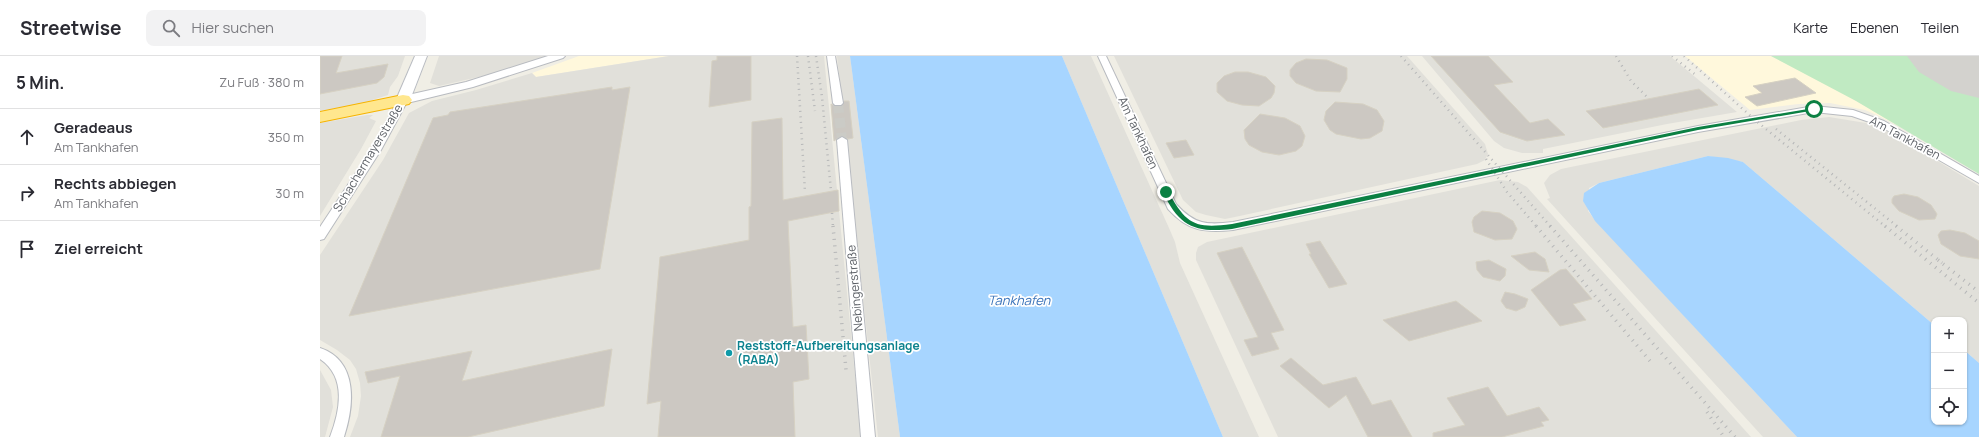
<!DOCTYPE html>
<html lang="de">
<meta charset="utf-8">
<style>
body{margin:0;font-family:Manrope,sans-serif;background:#f2f2f3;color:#2b2b33}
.controls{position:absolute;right:12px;bottom:12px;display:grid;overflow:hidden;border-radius:8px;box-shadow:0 1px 3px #0004}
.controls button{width:36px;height:36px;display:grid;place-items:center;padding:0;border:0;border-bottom:1px solid #e1e1e2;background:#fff;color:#2b2b33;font:20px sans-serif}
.stop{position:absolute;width:12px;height:12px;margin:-9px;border:3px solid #0b8043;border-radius:50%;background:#fff}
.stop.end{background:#0b8043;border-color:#fff;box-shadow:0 1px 4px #0008}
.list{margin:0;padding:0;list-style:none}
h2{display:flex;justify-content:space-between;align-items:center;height:52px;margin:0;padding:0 16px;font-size:17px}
h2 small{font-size:13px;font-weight:400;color:#7c7c81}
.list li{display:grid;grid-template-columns:26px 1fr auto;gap:12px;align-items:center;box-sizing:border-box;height:56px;padding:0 16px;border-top:1px solid #e1e1e2}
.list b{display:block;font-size:15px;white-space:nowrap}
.list p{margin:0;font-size:13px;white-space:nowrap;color:#7c7c81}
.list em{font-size:13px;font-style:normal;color:#7c7c81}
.icon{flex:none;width:22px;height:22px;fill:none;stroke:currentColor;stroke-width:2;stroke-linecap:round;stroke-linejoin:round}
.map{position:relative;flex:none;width:1659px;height:381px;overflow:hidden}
header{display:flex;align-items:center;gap:24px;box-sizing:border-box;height:56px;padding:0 20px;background:#fff;border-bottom:1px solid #e1e1e2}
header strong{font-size:19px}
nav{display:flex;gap:22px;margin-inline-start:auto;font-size:14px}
.search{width:280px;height:36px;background:#f2f2f3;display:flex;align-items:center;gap:10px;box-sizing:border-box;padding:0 14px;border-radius:8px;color:#7c7c81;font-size:15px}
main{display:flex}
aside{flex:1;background:#fff}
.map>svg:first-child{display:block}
.commercial{fill:#fff8dc}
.industrial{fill:#e1e0da}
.green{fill:#c0eac2}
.water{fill:#a7d5ff}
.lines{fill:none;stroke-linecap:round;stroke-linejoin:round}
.runway{fill:#d3d2ce;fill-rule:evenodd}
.building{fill:#ccc8c2;stroke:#d6d1c3}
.minor-tunnel{stroke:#cbcbc6;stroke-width:10;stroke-dasharray:10 5;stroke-linecap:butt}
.minor-casing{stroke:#b8bbc0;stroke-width:2}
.tertiary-casing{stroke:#b8bbc0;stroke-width:2}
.secondary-casing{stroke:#b9bcc2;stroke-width:2}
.motorway-casing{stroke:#f6b300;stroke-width:2}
.minor{fill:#fff;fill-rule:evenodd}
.tertiary{fill:#fff;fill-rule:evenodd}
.secondary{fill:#fff;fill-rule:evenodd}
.motorway{fill:#ffe78e;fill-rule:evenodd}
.rail-far1{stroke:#b6b7b8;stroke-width:2.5;stroke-dasharray:1 4.5;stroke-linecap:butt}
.rail{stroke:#b6b7b8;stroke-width:3.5;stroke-dasharray:1 5.5;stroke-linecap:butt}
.route{fill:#0b8043}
.culture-dot{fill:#0f9aa8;stroke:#fff;stroke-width:1.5}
.labels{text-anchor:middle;stroke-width:3.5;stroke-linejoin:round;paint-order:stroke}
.street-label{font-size:12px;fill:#5d6167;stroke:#fff}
.culture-label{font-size:12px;font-weight:bold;fill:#0d838f;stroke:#fff;text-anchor:start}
.water-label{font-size:13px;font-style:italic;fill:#3a73ba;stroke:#fff}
</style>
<header>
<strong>Streetwise</strong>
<div class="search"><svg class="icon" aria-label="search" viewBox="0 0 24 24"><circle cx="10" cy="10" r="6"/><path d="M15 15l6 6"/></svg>Hier suchen</div>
<nav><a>Karte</a><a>Ebenen</a><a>Teilen</a></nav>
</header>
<main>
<aside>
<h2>5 Min.<small>Zu Fuß · 380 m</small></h2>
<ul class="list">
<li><svg class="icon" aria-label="ahead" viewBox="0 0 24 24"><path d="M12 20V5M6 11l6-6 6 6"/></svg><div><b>Geradeaus</b><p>Am Tankhafen</p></div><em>350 m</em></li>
<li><svg class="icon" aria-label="right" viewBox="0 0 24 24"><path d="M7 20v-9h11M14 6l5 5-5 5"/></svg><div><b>Rechts abbiegen</b><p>Am Tankhafen</p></div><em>30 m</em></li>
<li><svg class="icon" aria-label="arrive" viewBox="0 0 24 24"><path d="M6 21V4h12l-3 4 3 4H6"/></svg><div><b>Ziel erreicht</b></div></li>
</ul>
</aside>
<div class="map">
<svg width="1659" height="381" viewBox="0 0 1659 381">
<rect width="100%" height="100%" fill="#f0eee5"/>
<g class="commercial">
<polygon points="259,0 349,0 216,21 212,17"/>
<polygon points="1365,0 1451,0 1502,25 1592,77 1559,60 1545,54 1510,47 1478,48 1430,54"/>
</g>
<g class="industrial">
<polygon points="0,0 85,0 78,20 70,31 68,39 40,48 0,55"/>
<polygon points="119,0 228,0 176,17 119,30 110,27"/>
<polygon points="349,0 504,0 541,381 30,381 38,360 41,340 40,327 36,313 30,304 17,294 0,284 0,199 63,104 89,57 112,45 156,34 212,17 216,21"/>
<polygon points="517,0 530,0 580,381 558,381"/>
<polygon points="742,0 771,0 849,172 855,186 860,207 939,381 903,381"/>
<polygon points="794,0 1087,0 1165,88 1168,98 1165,104 1157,108 915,161 905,163 886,159 876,156 863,144"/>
<polygon points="1102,0 1350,0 1417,56 1347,68 1223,93 1223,97 1202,97 1184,92 1174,85"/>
<polygon points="47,59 53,59 49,62 56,65 41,93 0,160 0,67"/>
<polygon points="1509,61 1546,67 1571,77 1659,130 1659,307 1644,294 1644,264 1614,264 1614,269 1423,106 1388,100 1279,127 1269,132 1268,155 1275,164 1477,381 1443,381 1227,143 1230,142 1224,127 1230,119 1241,113 1481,64"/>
<polygon points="1180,124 1198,126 1207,131 1431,381 958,381 876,204 876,197 878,191 887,186"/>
<polygon points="0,314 11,334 13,351 5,381 0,381"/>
</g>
<polygon class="green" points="1451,0 1659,0 1659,118 1536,45"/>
<g class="water">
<polygon points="530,0 742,0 903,381 580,381"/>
<polygon points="1388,100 1408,102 1423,106 1614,269 1614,366 1644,366 1644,294 1659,307 1659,381 1477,381 1275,165 1263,145 1264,137 1279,127"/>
</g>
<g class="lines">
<polygon class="runway" points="1587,0 1659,0 1659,42 1631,35 1599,16"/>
</g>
<g class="building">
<polygon points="0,0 22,0 16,17 68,8 64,21 57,27 0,38"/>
<polygon points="397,0 431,0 431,44 389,51 392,5 397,4"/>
<polygon points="1111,0 1168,0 1193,26 1174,29 1210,67 1228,63 1245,79 1207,85 1180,76"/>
<polygon points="986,3 1007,4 1027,12 1027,23 1020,36 996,35 976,27 970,20 970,14 976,7"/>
<polygon points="915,16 928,16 946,21 955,30 954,37 951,42 939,50 922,49 907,45 897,36 897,27 904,20"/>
<polygon points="1475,22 1496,37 1437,50 1425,41 1442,37 1433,30"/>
<polygon points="292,31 292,34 310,31 280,213 29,260 113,62 128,59 130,56"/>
<polygon points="1379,33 1398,49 1283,72 1266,55"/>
<polygon points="524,45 529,45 533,82 528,83 521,80 514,85 511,48 515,50 521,50"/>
<polygon points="1015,46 1043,48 1057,54 1064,65 1062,75 1050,82 1041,83 1016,78 1010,74 1004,64 1006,55"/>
<polygon points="940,58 965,62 980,70 985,80 982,90 976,95 959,99 942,96 929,89 925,83 924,74"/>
<polygon points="462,62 463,144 518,134 519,155 468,165 473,271 486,269 489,323 473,326 475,381 338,381 341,345 327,348 340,201 429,184 429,151 431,150 432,66"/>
<polygon points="866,84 874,99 854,102 846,87"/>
<polygon points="1584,138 1598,141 1611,149 1617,158 1615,163 1599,164 1579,155 1572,147 1572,143 1574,140"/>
<polygon points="1162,155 1180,157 1193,165 1197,173 1192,183 1175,184 1154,176 1152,166 1154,161"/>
<polygon points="1630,174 1645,177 1659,185 1659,203 1640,200 1621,188 1618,179 1621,175"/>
<polygon points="1000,185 1027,228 1009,232 989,198 991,198 986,188"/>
<polygon points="922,191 964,274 951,277 959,293 932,300 924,284 938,281 897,197"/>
<polygon points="1215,196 1225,203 1229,216 1209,214 1191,200"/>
<polygon points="1169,204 1186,213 1185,220 1180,225 1163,221 1157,214 1156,206"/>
<polygon points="1246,213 1272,243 1253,248 1266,264 1240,270 1211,234 1240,214"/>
<polygon points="1185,236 1195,238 1208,243 1205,251 1196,255 1186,252 1181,245"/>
<polygon points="1136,245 1162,265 1089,285 1063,264"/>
<polygon points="292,293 284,350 148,381 61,381 80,320 48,327 45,316 152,295 142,325"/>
<polygon points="971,302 1003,329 1036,321 1052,349 1071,344 1092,381 1048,381 1026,339 1009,352 960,310"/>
<polygon points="1168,331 1187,360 1219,351 1229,364 1221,366 1224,370 1182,381 1113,381 1113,377 1145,369 1127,342"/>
</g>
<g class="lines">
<polyline class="minor-tunnel" points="518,47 522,84"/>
<g class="minor-casing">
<g id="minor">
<polygon points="507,0 515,0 523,47 521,49 515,49 513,47"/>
<path d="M778,0H786L856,148C875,169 887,169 913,166L1378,70L1494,50L1533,54L1564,65L1659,120V127L1558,69L1532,60L1494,56L1378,76L913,174C884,177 868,175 848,153Z"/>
<polygon points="83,41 88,44 61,94 4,183 0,184 0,171 51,94 78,44"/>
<polygon points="522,81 527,84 555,381 541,381 517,84"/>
<path d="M0,292C39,305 34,351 24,381H10C20,355 27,321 0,303Z"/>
</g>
</g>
<g class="tertiary-casing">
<polygon id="tertiary" points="228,0 245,0 243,2 153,31 83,48 77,44 79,41 146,26"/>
</g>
<g class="secondary-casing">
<polygon id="secondary" points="95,0 107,0 90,44 88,47 78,47 76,44"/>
</g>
<g class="motorway-casing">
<polygon id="motorway" points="83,39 89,40 92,44 89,48 0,66 0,56"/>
</g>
<use href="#minor" class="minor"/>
<use href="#tertiary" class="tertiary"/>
<use href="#secondary" class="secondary"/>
<use href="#motorway" class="motorway"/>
<g class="rail-far1">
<polyline points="477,0 485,136"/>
<polyline points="488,0 495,55"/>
<polyline points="496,0 502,41 511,135"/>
<polyline points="1081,0 1231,171"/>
<polyline points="1296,0 1311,25 1328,42"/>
<polyline points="1352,0 1377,20"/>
<polyline points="1364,0 1435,64 1566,171"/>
<polyline points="1456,73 1578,171"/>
<polyline points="1166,103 1187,136 1217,171"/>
<polyline points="512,157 513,171"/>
</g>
<g class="rail">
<polyline points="513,170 526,314"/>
<polyline points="1216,170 1330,305"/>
<polyline points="1230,170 1415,381"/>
<polyline points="1565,170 1659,247"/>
<polyline points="1576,170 1622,207"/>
<polyline points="1618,204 1659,236"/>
<polyline points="1387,356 1404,381"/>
</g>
</g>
<path class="route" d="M1494,52L1496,54L1378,74L912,173C876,177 859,171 843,136L848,135C866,168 874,173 912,168L1378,71Z"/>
<circle class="culture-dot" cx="409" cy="297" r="4"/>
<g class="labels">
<g class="street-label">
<text transform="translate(818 77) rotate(65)" y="4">Am Tankhafen</text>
<text transform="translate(1585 82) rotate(28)" y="4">Am Tankhafen</text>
<text transform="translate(48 102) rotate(-59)" y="4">Schachermayerstraße</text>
<text transform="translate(535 232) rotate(-95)" y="4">Nebingerstraße</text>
</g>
<g class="culture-label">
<text x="417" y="294">Reststoff-Aufbereitungsanlage<tspan x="417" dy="14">(RABA)</tspan></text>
</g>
<g class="water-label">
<text x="699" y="249">Tankhafen</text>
</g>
</g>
</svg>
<div class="controls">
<button>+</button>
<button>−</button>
<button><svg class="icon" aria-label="locate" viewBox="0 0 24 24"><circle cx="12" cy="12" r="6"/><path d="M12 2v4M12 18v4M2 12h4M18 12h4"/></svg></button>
</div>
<div class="stop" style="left:1494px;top:53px"></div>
<div class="stop end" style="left:846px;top:136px"></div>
</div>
</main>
